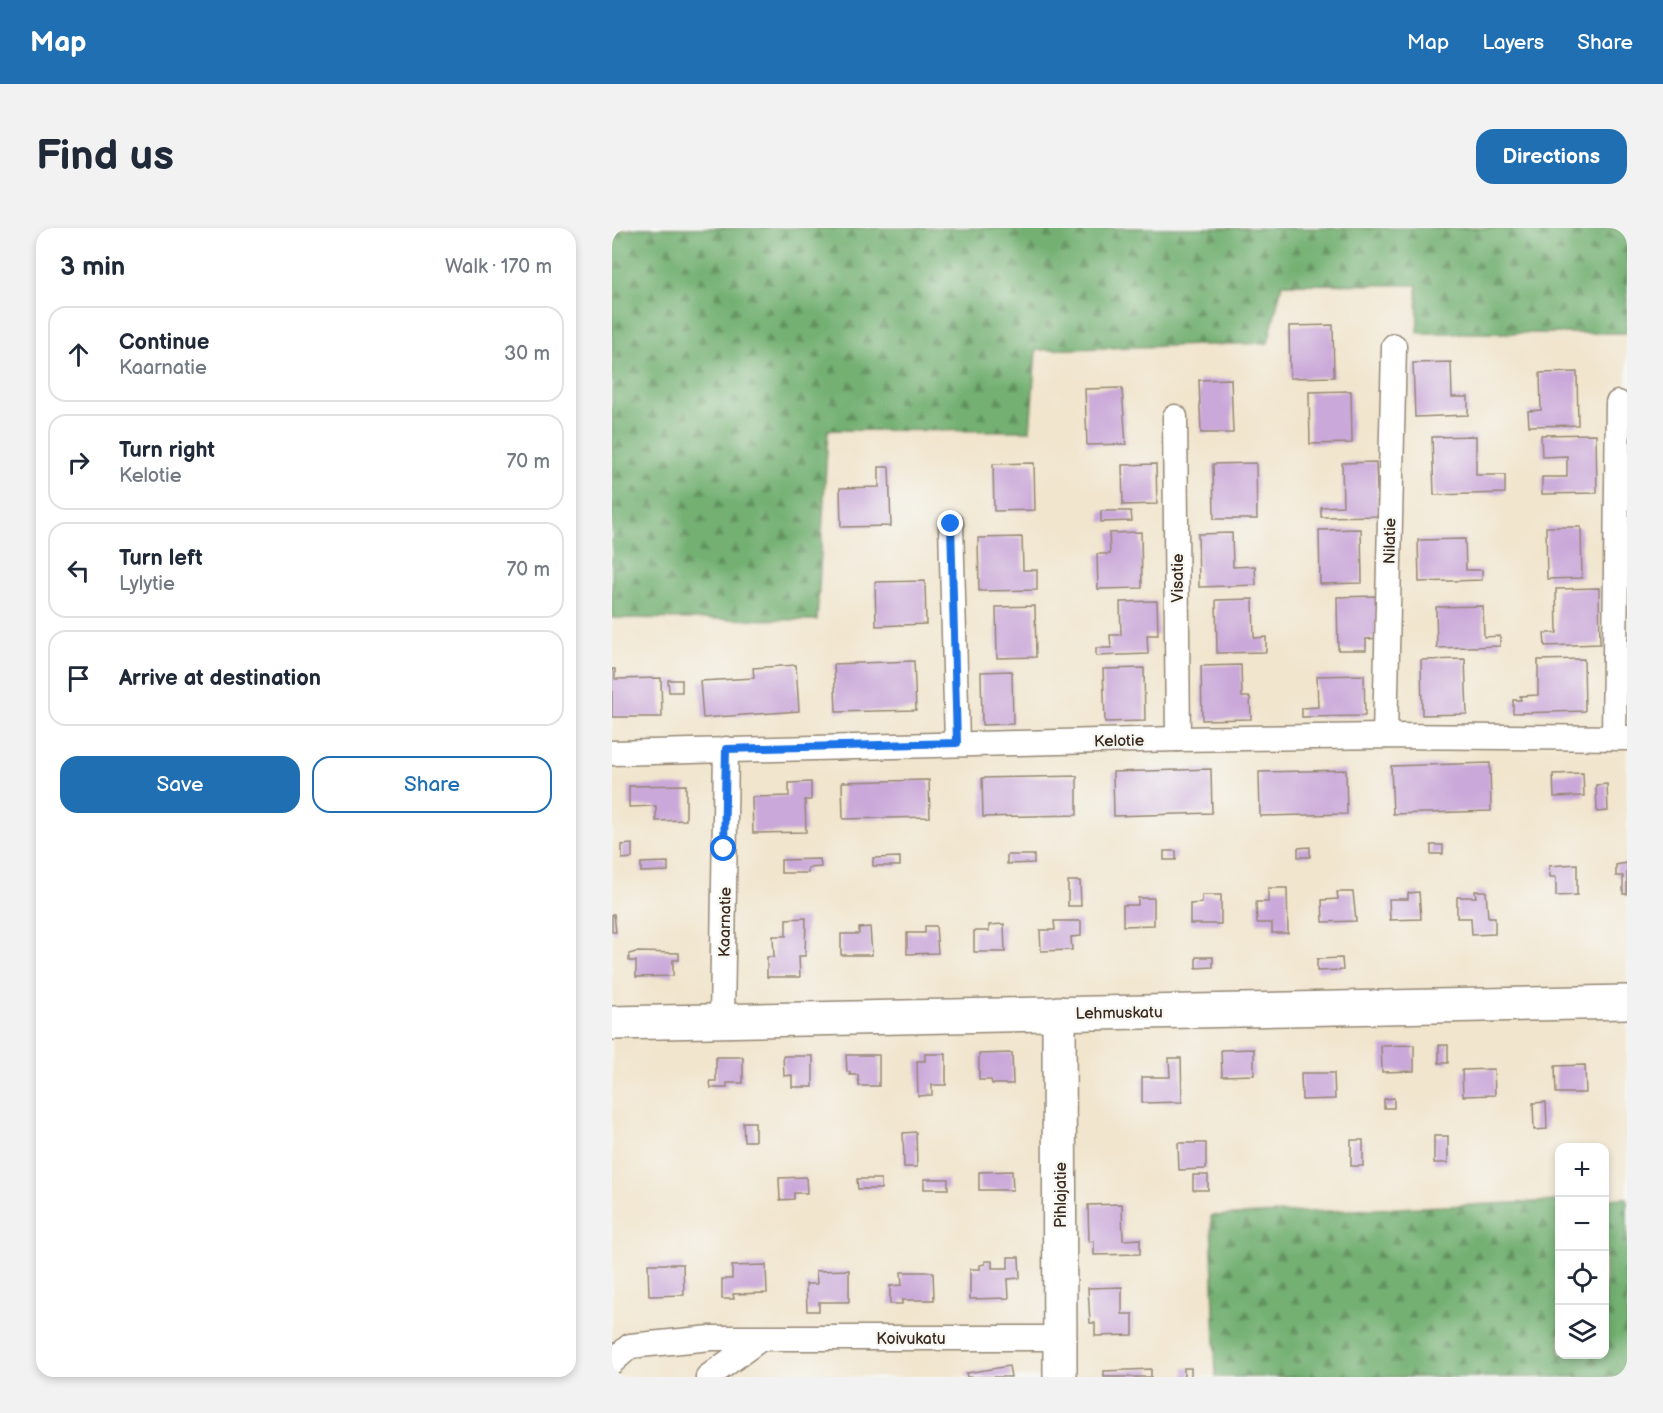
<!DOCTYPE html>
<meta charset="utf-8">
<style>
body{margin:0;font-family:"Balsamiq Sans",sans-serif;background:#f2f2f3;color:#1f2937}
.controls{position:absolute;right:18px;bottom:18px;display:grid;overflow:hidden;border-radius:12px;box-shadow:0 3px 9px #0003}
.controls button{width:54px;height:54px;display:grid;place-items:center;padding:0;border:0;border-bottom:2px solid #e0e1e3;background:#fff;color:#1f2937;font:30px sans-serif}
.stop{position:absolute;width:18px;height:18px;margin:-14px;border:4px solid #1a73e8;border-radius:50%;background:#fff}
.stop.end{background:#1a73e8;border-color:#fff;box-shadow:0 2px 6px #0008}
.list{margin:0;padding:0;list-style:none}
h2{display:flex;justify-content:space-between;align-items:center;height:78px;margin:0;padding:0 24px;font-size:26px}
h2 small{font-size:20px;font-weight:400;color:#747a83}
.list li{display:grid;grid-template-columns:39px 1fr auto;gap:18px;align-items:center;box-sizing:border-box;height:96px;margin:0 12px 12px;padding:0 12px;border:2px solid #e0e1e3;border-radius:18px}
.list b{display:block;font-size:22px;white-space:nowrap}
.list p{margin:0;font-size:20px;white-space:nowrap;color:#747a83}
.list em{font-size:20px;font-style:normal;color:#747a83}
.actions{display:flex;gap:12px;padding:18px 24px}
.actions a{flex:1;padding:14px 0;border:2px solid #1f6fb2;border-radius:18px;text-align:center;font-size:21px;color:#1f6fb2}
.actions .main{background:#1f6fb2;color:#fff}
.icon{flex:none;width:33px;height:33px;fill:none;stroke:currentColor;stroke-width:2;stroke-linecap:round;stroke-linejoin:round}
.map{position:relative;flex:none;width:1015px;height:1149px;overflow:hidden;border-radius:18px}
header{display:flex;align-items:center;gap:36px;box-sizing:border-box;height:84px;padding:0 30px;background:#1f6fb2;color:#fff}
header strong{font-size:28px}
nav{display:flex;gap:33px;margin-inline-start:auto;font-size:21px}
.intro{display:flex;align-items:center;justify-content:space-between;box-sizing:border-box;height:144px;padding:0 36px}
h1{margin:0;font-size:42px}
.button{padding:15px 27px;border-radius:18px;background:#1f6fb2;color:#fff;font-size:21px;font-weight:700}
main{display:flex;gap:36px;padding:0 36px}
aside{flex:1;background:#fff;border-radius:18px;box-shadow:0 3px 9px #0003}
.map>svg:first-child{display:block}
.forest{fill:url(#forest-firs);stroke:#576d48;stroke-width:1.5}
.building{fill:#caa8d9}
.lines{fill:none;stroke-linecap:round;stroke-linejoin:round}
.street-casing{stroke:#968876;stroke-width:27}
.secondary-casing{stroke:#968876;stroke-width:36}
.street{stroke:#fff;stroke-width:24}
.secondary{stroke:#fff;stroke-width:33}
.route{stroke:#1a73e8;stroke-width:8}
.labels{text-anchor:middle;stroke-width:4.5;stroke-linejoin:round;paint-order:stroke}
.street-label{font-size:16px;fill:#3b2a1e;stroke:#f6f6f2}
</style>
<header>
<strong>Map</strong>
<nav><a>Map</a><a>Layers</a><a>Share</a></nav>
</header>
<div class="intro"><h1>Find us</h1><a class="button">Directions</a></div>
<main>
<aside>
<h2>3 min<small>Walk · 170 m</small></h2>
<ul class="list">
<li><svg class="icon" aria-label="ahead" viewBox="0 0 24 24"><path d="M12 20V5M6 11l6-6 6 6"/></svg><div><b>Continue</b><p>Kaarnatie</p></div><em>30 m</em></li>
<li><svg class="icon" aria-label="right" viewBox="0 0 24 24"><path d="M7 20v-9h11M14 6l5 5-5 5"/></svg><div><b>Turn right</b><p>Kelotie</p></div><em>70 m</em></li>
<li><svg class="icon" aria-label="left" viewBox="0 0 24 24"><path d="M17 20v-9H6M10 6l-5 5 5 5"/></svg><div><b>Turn left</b><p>Lylytie</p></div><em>70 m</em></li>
<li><svg class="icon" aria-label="arrive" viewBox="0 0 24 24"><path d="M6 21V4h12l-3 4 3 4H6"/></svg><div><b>Arrive at destination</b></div></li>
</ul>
<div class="actions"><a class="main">Save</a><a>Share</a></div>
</aside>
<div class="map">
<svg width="1015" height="1149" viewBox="0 0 1015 1149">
<defs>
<pattern id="forest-firs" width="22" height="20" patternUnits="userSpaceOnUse" patternTransform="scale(1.5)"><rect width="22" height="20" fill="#73b072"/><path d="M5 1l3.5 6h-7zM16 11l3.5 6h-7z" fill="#608f5d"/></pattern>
</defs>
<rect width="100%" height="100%" fill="#f6f6f2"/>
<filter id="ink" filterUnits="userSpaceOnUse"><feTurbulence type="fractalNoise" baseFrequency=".0167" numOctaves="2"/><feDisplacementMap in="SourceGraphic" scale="12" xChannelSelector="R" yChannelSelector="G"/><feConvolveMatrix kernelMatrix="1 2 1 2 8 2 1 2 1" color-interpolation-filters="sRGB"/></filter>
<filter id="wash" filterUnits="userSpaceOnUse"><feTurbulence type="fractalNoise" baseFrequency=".008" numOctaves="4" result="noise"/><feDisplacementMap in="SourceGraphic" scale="24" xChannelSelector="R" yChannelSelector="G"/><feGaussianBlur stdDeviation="1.35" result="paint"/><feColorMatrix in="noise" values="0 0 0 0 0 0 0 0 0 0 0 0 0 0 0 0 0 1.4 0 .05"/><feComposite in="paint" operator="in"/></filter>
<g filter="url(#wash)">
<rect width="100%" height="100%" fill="#f1e5cd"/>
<g class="forest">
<polygon points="28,0 1015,0 1015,105 806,105 805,57 670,56 656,115 424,122 418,203 216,202 205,392 0,390 0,4"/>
<polygon points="1015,970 1015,1149 604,1149 599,988 947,973 948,1126 993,1126 993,971"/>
</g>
<g id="blocks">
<g class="building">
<polygon points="721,97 722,149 678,150 677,98"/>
<polygon points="839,134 840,169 856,169 856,187 803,189 801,135"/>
<polygon points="965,144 966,197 917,198 916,183 929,182 928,145"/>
<polygon points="619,151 621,205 589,205 587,152"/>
<polygon points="510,160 514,216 475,217 473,161"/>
<polygon points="739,163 740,215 698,216 697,164"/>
<polygon points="984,206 985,265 930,266 930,249 955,249 955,228 930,229 929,207"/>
<polygon points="864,208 864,247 893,247 893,265 822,267 820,209"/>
<polygon points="764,234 766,288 709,289 709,279 731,278 730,235"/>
<polygon points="422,235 423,282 382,283 381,236"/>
<polygon points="644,235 645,291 602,291 601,236"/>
<polygon points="544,236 545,276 511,277 510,237"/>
<polygon points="267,239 277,239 279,298 229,299 228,260 267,259"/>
<polygon points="489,283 519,283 520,293 489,294"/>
<polygon points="934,299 969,299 970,350 935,351"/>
<polygon points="749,301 750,355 708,356 707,302"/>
<polygon points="529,304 530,360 486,361 485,326 498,326 497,305"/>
<polygon points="620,305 621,339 643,338 644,357 587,359 586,306"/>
<polygon points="410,309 411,342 425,342 425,362 367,363 366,310"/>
<polygon points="853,311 854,342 870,342 870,352 807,354 806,312"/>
<polygon points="313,353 314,396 264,398 263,354"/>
<polygon points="987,360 988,416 933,418 932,405 945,405 944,361"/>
<polygon points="767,368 768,410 754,411 754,422 726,422 725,369"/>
<polygon points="641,371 642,410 654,409 654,424 605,425 604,372"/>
<polygon points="545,373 546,407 535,407 536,426 484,428 484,420 499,420 498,407 509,407 508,374"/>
<polygon points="423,378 424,429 385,430 384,379"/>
<polygon points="871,378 872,409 888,408 888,418 825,420 824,379"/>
<polygon points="853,431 855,486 810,487 809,432"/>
<polygon points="972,431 973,483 901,485 901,472 909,472 908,468 926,467 926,432"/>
<polygon points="302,433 304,482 224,484 222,436"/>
<polygon points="184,437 187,483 91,490 88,453 142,450 141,440"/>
<polygon points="629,437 630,469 638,469 639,491 590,492 589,438"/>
<polygon points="532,440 533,493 493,494 491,441"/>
<polygon points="0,441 3,441 3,451 49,450 50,489 0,489"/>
<polygon points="400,443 401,496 370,497 369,444"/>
<polygon points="752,447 753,488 690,489 690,480 706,479 705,448"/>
<polygon points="56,452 70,452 70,464 57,464"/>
<polygon points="878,535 879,583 781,586 779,538"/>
<polygon points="599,541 600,585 502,588 501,544"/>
<polygon points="734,542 735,586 648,588 647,544"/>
<polygon points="971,545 972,568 942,569 941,546"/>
<polygon points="465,548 465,587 371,589 370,550"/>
<polygon points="317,552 318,589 231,591 230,554"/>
<polygon points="199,554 199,572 193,572 194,604 141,605 140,569 177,568 177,555"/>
<polygon points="995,556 996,583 985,584 984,557"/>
<polygon points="74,557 74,592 44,593 44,578 17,579 17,558"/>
<polygon points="20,616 20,630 10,631 10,617"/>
<rect x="819" y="617" width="12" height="9"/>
<polygon points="698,619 698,629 686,629 686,620"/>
<rect x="552" y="623" width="12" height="9"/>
<polygon points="395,627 422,627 422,635 395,636"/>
<polygon points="288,629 288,638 261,638 261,630"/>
<polygon points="208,631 209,639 196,640 196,645 169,645 169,632"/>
<polygon points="56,634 56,643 29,644 29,635"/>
<polygon points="1015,635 1015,666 1011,666 1011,648 1004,648 1004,637"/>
<polygon points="965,636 965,667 944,668 944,649 938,649 937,638"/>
<polygon points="456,653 468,653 469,678 456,678"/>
<polygon points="656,660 675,660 676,705 660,705 660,695 645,695 644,674 656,674"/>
<polygon points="863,663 874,663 876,689 883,689 883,706 860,707 859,690 845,690 845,669 864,669"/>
<polygon points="725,664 741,664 744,693 711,694 710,672 726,671"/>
<polygon points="807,664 809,691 778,692 777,671 796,671 796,665"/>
<polygon points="590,667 609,667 609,696 578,696 578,676 590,675"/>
<polygon points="526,670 542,670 542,697 511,698 511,677 526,677"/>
<polygon points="0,686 2,686 4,704 0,704"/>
<polygon points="194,690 193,728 187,728 188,749 155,749 155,729 162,729 161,708 174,708 174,691"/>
<polygon points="442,693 469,693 469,708 459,709 460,722 429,723 428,702 443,702"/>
<polygon points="392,696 393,724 362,724 362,703 377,703 377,697"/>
<polygon points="313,698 324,698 326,725 295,726 295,705 313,705"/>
<polygon points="258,699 260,727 229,727 229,706 247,706 247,700"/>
<polygon points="24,724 67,725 67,732 61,732 61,748 24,749 24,733 17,733 17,726"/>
<polygon points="584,729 601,729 601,739 584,740"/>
<polygon points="730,730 731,742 705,743 705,731"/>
<polygon points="802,817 802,843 770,844 769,818"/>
<rect x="827" y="817" width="9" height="18"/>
<polygon points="642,821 642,847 610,848 609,822"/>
<polygon points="400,825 401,856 380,856 379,852 367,852 367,826"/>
<polygon points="313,826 334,826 334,857 320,857 320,867 306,868 305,833 313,833"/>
<polygon points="234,827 267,827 267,858 247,858 246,847 238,847 238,844 235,844"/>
<polygon points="171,828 201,828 201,859 180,859 180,847 172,848"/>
<polygon points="104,829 131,829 131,855 115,855 115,860 99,860 98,853 104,853"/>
<polygon points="557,830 569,830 570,874 530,875 530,849 558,849"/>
<polygon points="973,837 974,865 944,865 943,838"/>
<polygon points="882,841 883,867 851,868 850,842"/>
<polygon points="689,845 722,845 723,871 690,872"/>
<polygon points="782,870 782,880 772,880 772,871"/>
<polygon points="934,874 935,901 922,902 921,875"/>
<polygon points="131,894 143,894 143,913 132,913"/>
<polygon points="304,904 305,939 292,939 291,905"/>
<rect x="822" y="908" width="14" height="27"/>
<rect x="739" y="912" width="12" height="26"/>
<polygon points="566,915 594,915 594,941 567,942"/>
<polygon points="400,943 401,962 367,962 367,944"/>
<rect x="581" y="947" width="15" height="15"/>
<polygon points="194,949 195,965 182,965 182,971 168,972 167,950"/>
<polygon points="245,951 269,951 269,961 246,961"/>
<rect x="312" y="951" width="24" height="10"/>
<polygon points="510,976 511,1012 528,1011 528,1026 482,1027 482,1013 477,1014 476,977"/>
<polygon points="396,1029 407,1029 408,1050 396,1051 397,1070 358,1071 358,1041 368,1041 368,1037 373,1036 373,1033 380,1033 380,1040 396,1040"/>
<polygon points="36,1036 71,1036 72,1067 37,1068"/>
<polygon points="154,1037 155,1065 121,1066 122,1071 110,1071 110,1051 120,1051 120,1038"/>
<polygon points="237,1042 237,1074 207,1074 207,1083 195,1083 194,1056 205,1056 204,1043"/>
<polygon points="289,1044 321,1044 322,1072 290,1072 290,1076 278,1076 278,1058 290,1057"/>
<polygon points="510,1059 510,1086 521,1086 521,1107 483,1108 483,1095 478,1095 476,1060"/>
<polygon points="397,1138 399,1149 355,1149 354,1145"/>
<rect x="572" y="1140" width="7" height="9"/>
<polygon points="539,1141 539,1149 492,1149 492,1143"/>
</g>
</g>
</g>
<g filter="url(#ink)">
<use href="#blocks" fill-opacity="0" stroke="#968876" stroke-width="1.5"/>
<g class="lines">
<g class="street-casing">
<g id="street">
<polyline points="563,189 566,511"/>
<polyline points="339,296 345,515"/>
<polyline points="773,508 782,118"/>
<polyline points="1002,509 1006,175"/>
<polyline points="0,525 566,511 773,508 1015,510"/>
<polyline points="110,795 114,521"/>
<polyline points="0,1134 18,1118 99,1110 449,1110"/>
<polyline points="96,1149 148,1111"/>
</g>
</g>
<g class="secondary-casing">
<g id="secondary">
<polyline points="447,785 448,1149"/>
<polyline points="0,795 1015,774"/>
</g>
</g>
<use href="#street" class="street"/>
<use href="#secondary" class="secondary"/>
</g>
</g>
<g class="lines" filter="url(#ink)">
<polyline class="route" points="112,621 114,521 345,515 339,296"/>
</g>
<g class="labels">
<g class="street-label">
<text transform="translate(777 313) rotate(-89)" y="6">Nilatie</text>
<text transform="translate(565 350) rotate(-90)" y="6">Visatie</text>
<text transform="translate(507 512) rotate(-1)" y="6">Kelotie</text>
<text transform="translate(112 694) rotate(-89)" y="6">Kaarnatie</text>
<text transform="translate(507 784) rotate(-1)" y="6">Lehmuskatu</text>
<text transform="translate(448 967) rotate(-90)" y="6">Pihlajatie</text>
<text x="299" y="1116">Koivukatu</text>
</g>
</g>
</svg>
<div class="controls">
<button>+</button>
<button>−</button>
<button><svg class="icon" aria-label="locate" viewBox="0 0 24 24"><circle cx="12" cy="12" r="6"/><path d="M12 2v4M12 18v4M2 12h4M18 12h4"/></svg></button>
<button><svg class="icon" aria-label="layers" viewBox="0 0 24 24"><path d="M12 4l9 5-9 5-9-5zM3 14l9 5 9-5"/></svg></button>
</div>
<div class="stop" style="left:112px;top:621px"></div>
<div class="stop end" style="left:339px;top:296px"></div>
</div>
</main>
